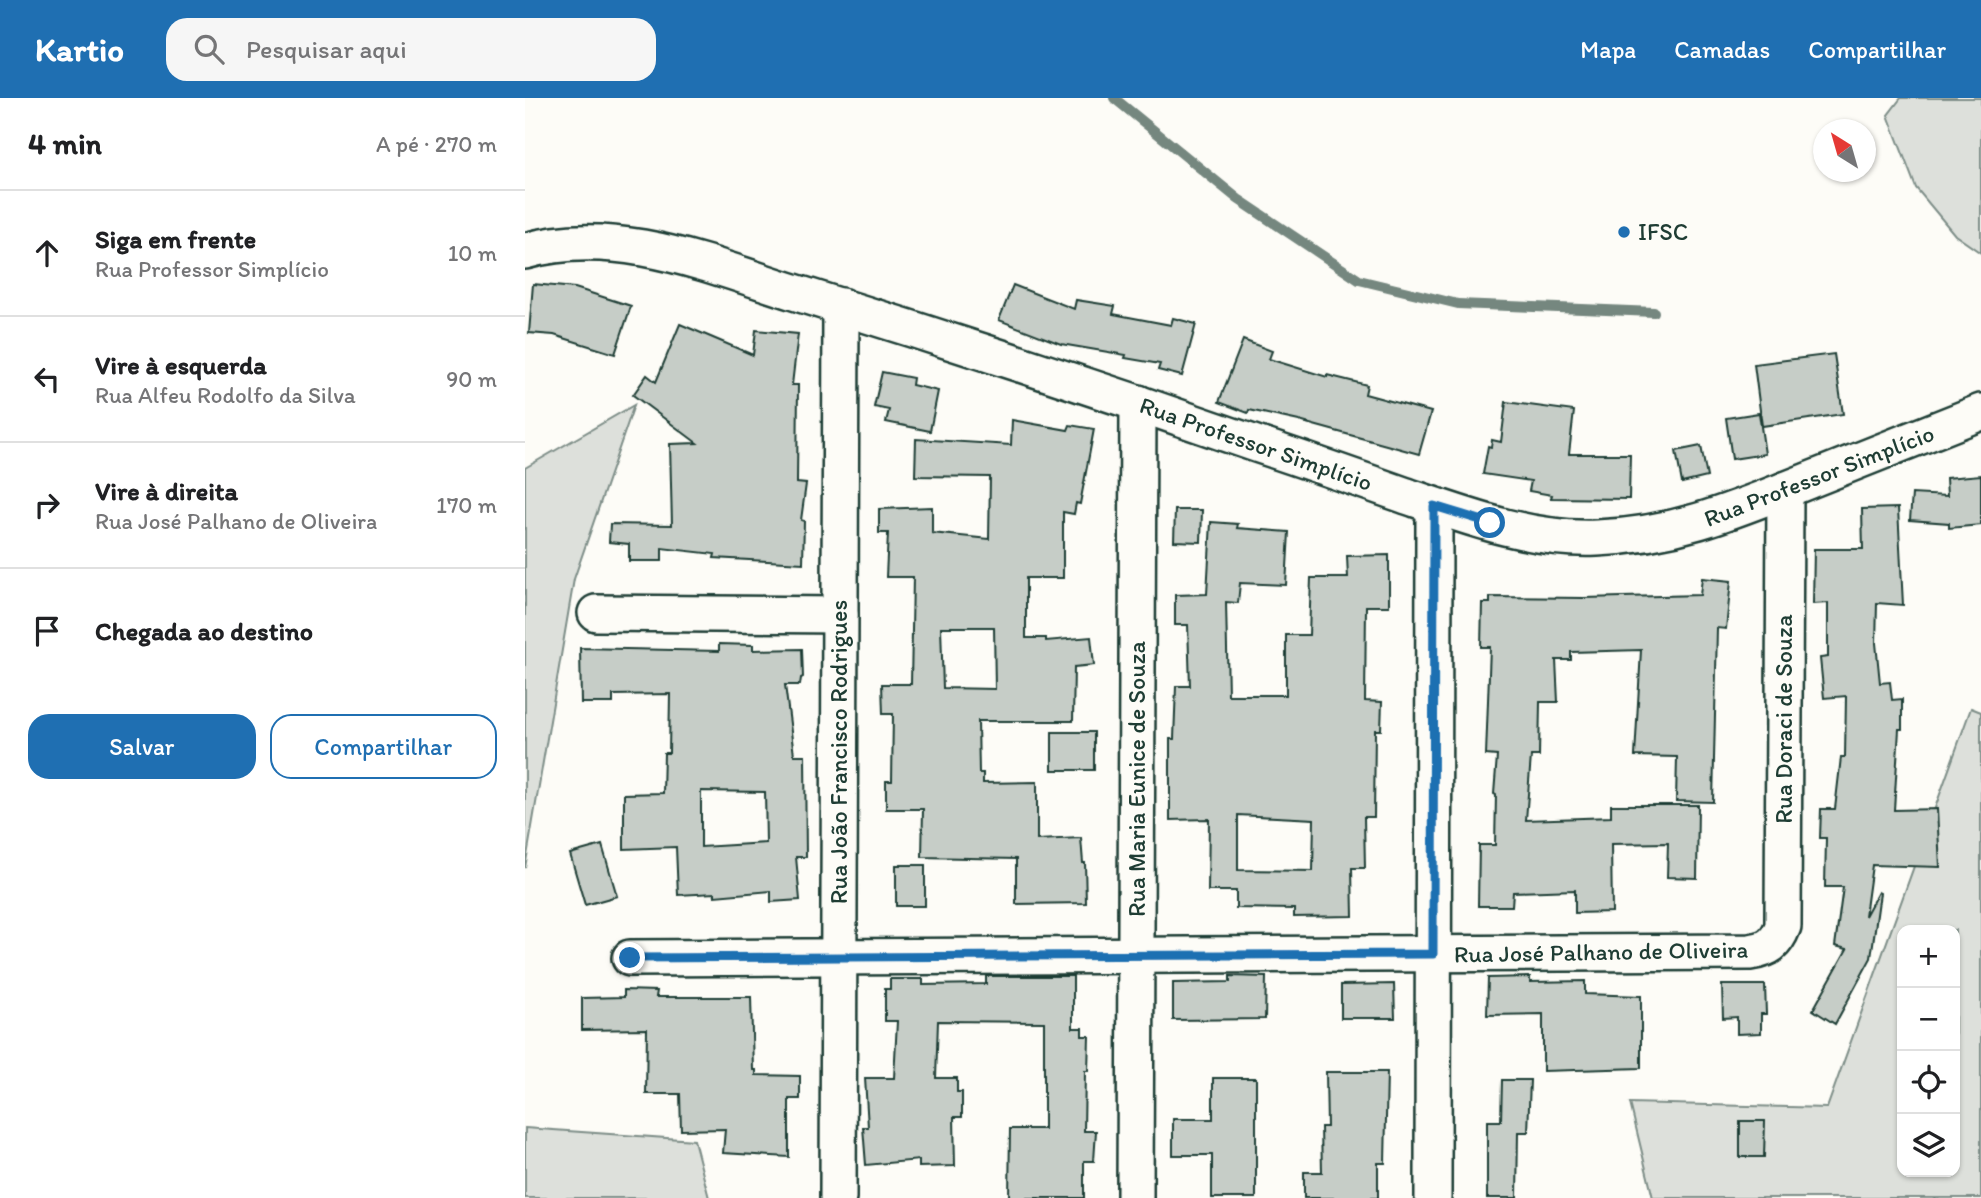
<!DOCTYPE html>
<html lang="pt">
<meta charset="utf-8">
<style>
body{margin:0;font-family:Itim,sans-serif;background:#f6f6f6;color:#202124}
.controls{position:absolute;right:21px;bottom:21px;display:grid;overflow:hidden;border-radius:14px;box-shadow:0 2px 5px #0004}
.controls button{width:63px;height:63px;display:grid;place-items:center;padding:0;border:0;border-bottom:2px solid #e0e0e0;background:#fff;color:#202124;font:35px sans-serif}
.compass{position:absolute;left:1288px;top:21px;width:63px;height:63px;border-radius:50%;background:#fff;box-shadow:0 2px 5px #0004;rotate:323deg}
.stop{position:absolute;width:21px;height:21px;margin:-16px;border:5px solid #1f6fb2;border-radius:50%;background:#fff}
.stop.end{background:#1f6fb2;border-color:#fff;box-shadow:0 2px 7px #0008}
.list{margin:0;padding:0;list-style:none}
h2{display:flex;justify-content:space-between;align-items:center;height:91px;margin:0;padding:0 28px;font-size:30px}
h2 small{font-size:23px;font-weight:400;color:#757577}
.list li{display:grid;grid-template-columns:46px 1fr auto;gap:21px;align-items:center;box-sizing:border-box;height:126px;padding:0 28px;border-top:2px solid #e0e0e0}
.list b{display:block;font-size:26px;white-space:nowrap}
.list p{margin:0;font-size:23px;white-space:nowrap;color:#757577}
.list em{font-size:23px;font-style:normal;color:#757577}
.actions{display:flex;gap:14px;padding:21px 28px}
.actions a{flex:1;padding:16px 0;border:2px solid #1f6fb2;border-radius:21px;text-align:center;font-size:24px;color:#1f6fb2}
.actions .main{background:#1f6fb2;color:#fff}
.icon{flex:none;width:38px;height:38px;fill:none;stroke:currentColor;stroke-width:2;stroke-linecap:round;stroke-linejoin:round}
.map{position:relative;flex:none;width:1456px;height:1100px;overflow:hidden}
header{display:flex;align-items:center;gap:42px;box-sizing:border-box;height:98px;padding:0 35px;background:#1f6fb2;color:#fff}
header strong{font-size:33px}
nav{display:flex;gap:38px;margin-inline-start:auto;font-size:24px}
.search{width:490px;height:63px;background:#f6f6f6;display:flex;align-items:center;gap:18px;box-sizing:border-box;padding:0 24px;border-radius:21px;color:#757577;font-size:26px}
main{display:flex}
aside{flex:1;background:#fff}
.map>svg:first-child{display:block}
.green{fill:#dde0db;stroke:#7e8e88;stroke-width:2;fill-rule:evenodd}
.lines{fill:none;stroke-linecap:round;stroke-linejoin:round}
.stream{stroke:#75877f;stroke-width:10}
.building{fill:#c6cdc7;stroke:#1f3d34;stroke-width:2;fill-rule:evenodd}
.minor-casing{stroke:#1f3d34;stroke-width:40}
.minor{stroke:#fdfcf7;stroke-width:35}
.route{stroke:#1f6fb2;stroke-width:9}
.poi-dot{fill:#1f6fb2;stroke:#fdfcf7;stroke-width:2.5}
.labels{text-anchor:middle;stroke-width:5;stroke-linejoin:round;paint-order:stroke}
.poi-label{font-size:24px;fill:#1f3d34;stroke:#fdfcf7;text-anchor:start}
.street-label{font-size:24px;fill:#1f3d34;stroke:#fdfcf7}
</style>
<header>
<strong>Kartio</strong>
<div class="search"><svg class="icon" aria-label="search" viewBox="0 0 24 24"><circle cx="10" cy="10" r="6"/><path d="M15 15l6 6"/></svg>Pesquisar aqui</div>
<nav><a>Mapa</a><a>Camadas</a><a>Compartilhar</a></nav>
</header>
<main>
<aside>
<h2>4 min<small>A pé · 270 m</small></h2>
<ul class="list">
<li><svg class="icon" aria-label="ahead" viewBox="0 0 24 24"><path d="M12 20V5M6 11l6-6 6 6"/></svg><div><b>Siga em frente</b><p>Rua Professor Simplício</p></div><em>10 m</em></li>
<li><svg class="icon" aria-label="left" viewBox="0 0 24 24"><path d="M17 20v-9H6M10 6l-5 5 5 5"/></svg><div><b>Vire à esquerda</b><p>Rua Alfeu Rodolfo da Silva</p></div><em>90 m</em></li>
<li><svg class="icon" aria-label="right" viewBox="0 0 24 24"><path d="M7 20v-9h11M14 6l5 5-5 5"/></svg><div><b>Vire à direita</b><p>Rua José Palhano de Oliveira</p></div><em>170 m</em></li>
<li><svg class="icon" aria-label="arrive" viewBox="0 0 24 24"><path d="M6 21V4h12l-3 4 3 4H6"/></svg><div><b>Chegada ao destino</b></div></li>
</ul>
<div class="actions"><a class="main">Salvar</a><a>Compartilhar</a></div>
</aside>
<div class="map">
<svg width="1456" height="1100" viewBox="0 0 1456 1100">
<rect width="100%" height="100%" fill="#fdfcf7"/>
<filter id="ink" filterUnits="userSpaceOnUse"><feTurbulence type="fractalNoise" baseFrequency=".0143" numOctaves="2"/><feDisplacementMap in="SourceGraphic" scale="14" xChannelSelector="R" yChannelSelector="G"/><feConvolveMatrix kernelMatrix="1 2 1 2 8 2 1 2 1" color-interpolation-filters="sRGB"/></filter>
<g filter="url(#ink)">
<g class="green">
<polygon points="1376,0 1456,0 1456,155 1430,137 1391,90 1363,17"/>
<polygon points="109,307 49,481 0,770 0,370"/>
<path d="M1446,610L1456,614V1100H1128L1105,1005L1302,1010ZM1377,832H1430V1074H1377Z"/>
<polygon points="0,1030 169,1042 184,1100 0,1100"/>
</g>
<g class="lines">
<polyline class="stream" points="589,0 713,101 834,182 933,206 1129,214"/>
</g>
<g class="building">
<polygon points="8,186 50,190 106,208 90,256 29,237 4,235"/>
<polygon points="488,187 549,211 551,202 590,208 588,216 646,227 648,220 671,226 657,278 633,272 635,266 600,260 601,257 536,246 474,222"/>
<polygon points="155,226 228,257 231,232 273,236 267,287 273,287 272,385 281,386 276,422 279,423 278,465 189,460 190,456 137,450 137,463 104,463 104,446 84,444 85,426 147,427 145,346 172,345 108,297 122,277 131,284"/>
<polygon points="718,242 747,253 744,261 802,279 802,277 842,287 840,296 906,314 894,356 774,323 724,312 723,315 694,304"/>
<polygon points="1309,256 1318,316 1237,328 1229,266"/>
<polygon points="357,274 388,280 387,287 413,293 405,333 361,324 364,312 349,309"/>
<polygon points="981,304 1049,313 1044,356 1105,356 1104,401 1026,400 1027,397 1004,393 1006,383 958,376 963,348 966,349 967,342 976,344"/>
<polygon points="1234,315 1240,356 1207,361 1201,320"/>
<path d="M487,322L543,332L545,327L569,331L555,406L551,405L549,416L538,414V480H501V540H521V543L566,539L569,567L549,569L548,623H453L454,675H458V685L512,684V742L556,740L558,765H560L561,805L491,806V761L397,759L398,711H361V683H367L368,616H358L357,586H386L388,479H361L363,435H354V411L407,409V435L464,441L465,379L390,378L391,341L486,347ZM416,529H469L470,591L418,590Z"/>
<polygon points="1176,348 1182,379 1157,385 1151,353"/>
<polygon points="1456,377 1456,427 1424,430 1424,425 1385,422 1387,396 1422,398 1421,380"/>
<polygon points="1373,410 1378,507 1352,505 1351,545 1355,585 1365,584 1367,602 1377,601 1377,631 1374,631 1369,712 1412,711 1415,769 1347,767 1340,818 1353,794 1355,795 1346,860 1310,926 1288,912 1322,851 1310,848 1318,789 1300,789 1301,740 1295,740 1296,711 1310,711 1316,659 1320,659 1321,598 1299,600 1295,560 1303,559 1303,505 1288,506 1289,451 1338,451 1337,411"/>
<polygon points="650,412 677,412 676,444 649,443"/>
<path d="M686,424L713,426L712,430L764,434L761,487L715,485L713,505L701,504L703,597H761V537H784L786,480H823L822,458L864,457V508H841L840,603L857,604L856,632H850L849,719H839L840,770H827L828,818L769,819V811L711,810V793H683L684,721L645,722V641H649L651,588H665L663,527H650V497L682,496ZM713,717L789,721L788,773L713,772Z"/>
<polygon points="1177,480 1206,483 1201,531 1192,530 1188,704 1151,703 1152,659 1110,658 1116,552 1046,554 1046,562 1031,562 1033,604 1015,604 1014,658 1006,658 1001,722 1086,719 1086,707 1173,707 1172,780 1142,779 1143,745 1086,746 1087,814 1050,815 1050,792 988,794 987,808 953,808 954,747 970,747 971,697 969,696 972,658 961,657 965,549 956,549 957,505 965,505 965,499 1059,500 1175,497"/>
<path d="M194,546L228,547V552L277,551L278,579L276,580L275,587H260L269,657H280L281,759H271L275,802L246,804V793L190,798V795L153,797L151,749L99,751V696L138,695L139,655H144L145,596L88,597V605H56L55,550L194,553ZM176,693L240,694L241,745L176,749Z"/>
<rect x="527" y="634" width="42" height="38"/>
<polygon points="77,747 92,798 60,807 45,756"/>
<rect x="371" y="767" width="29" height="41"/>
<polygon points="461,878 548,878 548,930 557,930 557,938 564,938 563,973 560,973 559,1033 571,1033 569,1063 559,1063 559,1100 484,1100 485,1031 519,1031 519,924 413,923 411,980 432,980 432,994 437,994 437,1019 429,1019 430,1068 394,1069 394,1062 341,1067 338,1029 343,1029 340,980 369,980 372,923 360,923 360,891 365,891 365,881 398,881 398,887 461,886"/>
<polygon points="705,878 741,879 740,921 648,922 648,885 705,884"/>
<polygon points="1005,879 1005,884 1060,883 1060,896 1116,898 1116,970 1018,973 1018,916 962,917 963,880"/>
<polygon points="869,886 870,920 816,920 816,887"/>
<polygon points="1197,887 1240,887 1241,916 1236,916 1236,935 1212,936 1212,919 1198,920"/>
<polygon points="99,892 132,893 131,899 226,899 228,972 231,972 231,977 275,978 275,1001 264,1001 264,1059 198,1055 200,1031 156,1032 155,996 121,996 122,931 57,932 57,900 99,899"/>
<polygon points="801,974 862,974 860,1065 853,1065 853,1100 779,1100 779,1074 797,1074 796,1029 802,1029"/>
<polygon points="688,980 731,980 731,1100 687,1100 687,1057 648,1057 648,1021 688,1021"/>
<polygon points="977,982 1005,982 1003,1034 993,1034 992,1100 962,1100 962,1023 976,1023"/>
<polygon points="1215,1023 1240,1023 1239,1059 1215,1059"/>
</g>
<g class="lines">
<g class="minor-casing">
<g id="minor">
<path d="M0,153C89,127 184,167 269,194C425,242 580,293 734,347C783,363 831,380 879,397C940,418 1006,443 1072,440C1153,437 1212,411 1285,382C1342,359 1399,337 1456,314"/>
<polyline points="71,515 315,517"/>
<path d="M105,860L1225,854C1244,851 1251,846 1258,828L1260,392"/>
<polyline points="313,1100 316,208"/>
<polyline points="610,1100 613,305"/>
<polyline points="908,1100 909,408"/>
</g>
</g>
<use href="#minor" class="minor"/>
</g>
</g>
<g class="lines" filter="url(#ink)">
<polyline class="route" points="105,860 908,856 909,408 965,425"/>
</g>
<circle class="poi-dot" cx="1099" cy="134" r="7"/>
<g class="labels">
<g class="poi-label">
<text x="1113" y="142">IFSC</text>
</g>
<g class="street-label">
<text transform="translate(731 346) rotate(19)" y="8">Rua Professor Simplício</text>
<text transform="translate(1294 378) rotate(-21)" y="8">Rua Professor Simplício</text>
<text transform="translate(1259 621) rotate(-90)" y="8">Rua Doraci de Souza</text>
<text transform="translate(314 654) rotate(-90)" y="8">Rua João Francisco Rodrigues</text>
<text transform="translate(612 681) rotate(-90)" y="8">Rua Maria Eunice de Souza</text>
<text transform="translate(1076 854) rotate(-1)" y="8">Rua José Palhano de Oliveira</text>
</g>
</g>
</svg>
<div class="controls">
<button>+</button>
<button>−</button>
<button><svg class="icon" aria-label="locate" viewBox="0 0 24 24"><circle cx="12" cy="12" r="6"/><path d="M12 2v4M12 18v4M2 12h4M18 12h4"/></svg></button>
<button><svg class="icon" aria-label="layers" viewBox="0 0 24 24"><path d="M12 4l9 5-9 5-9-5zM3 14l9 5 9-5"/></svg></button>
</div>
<svg class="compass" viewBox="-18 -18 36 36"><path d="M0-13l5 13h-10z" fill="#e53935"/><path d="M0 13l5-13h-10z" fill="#757577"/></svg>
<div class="stop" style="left:965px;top:425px"></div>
<div class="stop end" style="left:105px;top:860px"></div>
</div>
</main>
